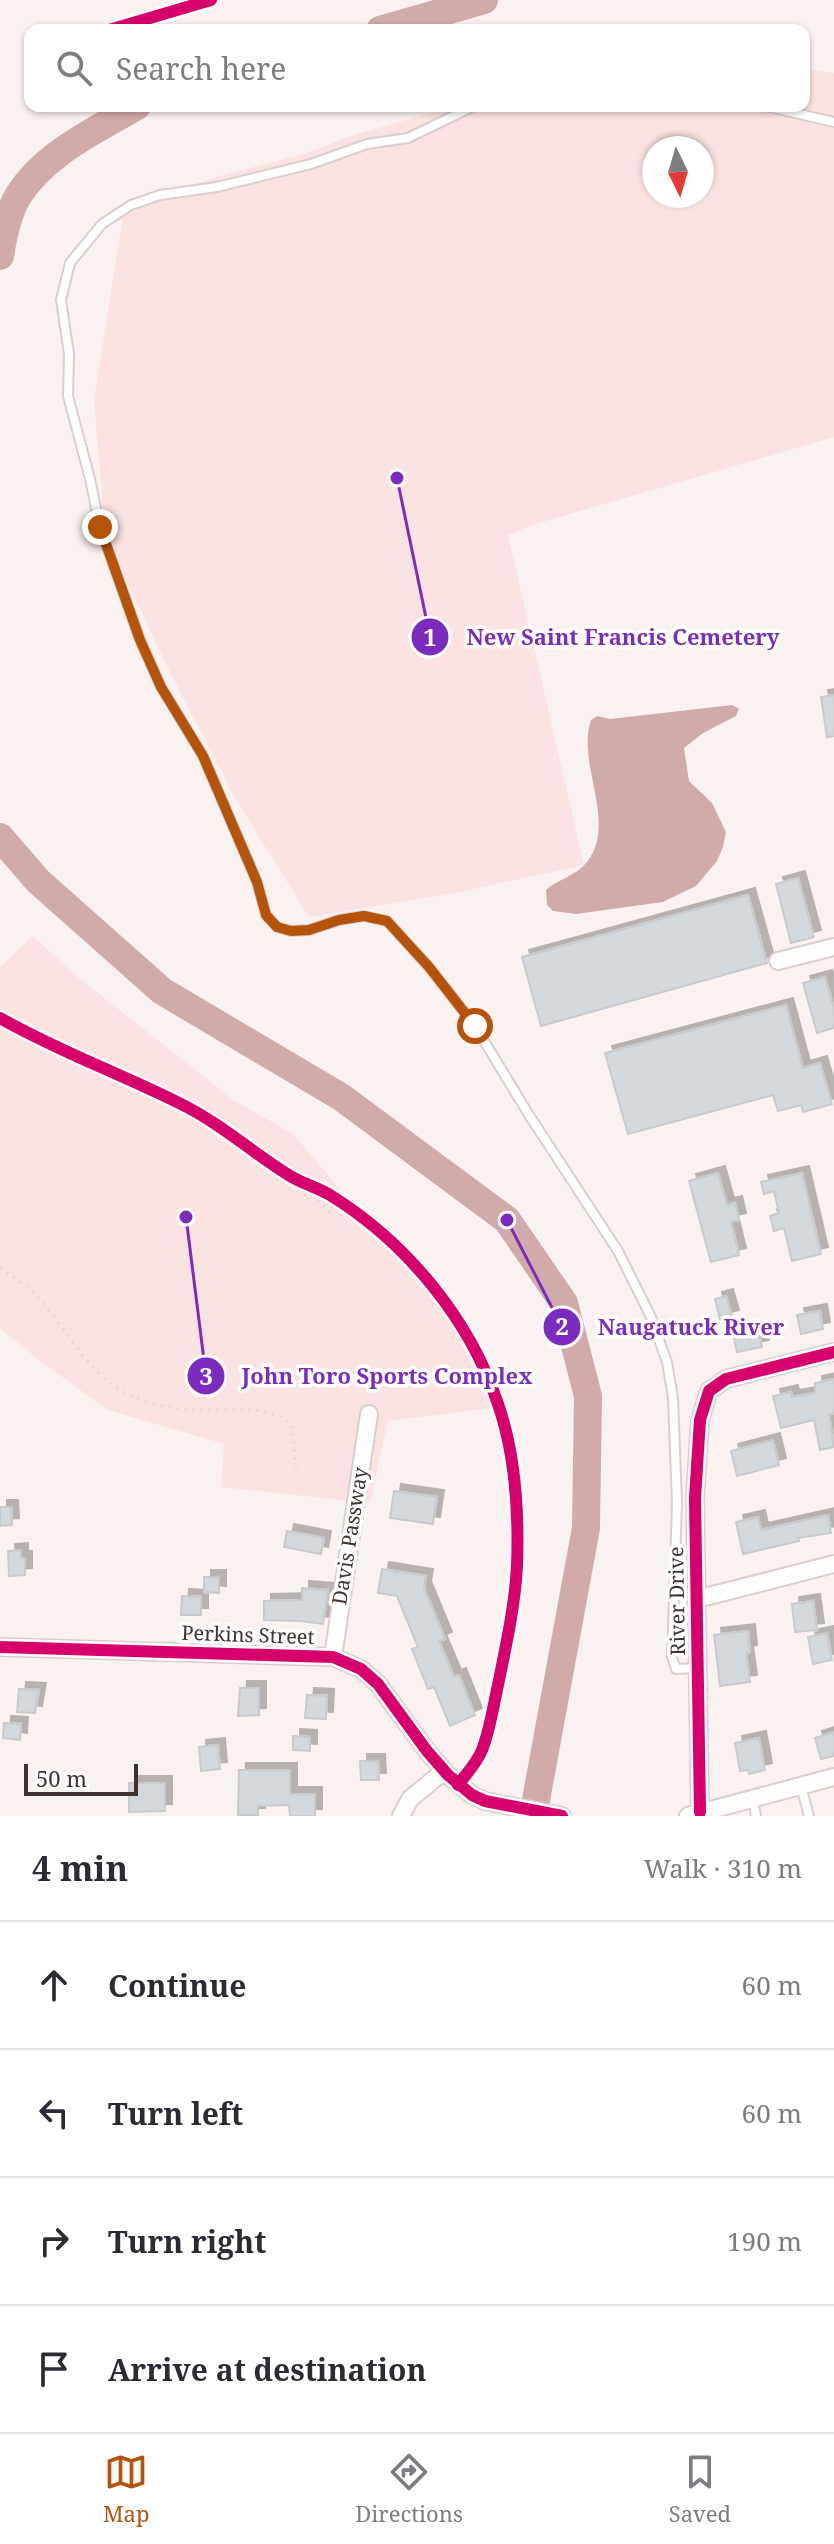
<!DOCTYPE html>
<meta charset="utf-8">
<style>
body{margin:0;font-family:"Noto Serif",serif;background:#f2f2f3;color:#2b2b33}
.compass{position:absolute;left:642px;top:136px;width:72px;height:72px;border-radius:50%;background:#fff;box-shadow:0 2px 6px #0004;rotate:175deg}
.scale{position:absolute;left:24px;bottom:20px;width:114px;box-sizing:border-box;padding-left:8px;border:4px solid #403231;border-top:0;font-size:22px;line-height:28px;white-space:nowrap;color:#403231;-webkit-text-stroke:6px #fff;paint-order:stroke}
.stop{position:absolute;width:24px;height:24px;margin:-18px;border:6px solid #b45309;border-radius:50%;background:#fff}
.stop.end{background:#b45309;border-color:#fff;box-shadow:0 2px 8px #0008}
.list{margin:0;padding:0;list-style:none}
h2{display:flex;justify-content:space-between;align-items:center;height:104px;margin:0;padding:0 32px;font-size:34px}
h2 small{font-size:26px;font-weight:400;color:#7c7c81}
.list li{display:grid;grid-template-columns:52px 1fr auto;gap:24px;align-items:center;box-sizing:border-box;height:128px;padding:0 32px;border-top:2px solid #e1e1e2}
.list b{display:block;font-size:30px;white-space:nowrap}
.list em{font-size:26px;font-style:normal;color:#7c7c81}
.icon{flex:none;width:44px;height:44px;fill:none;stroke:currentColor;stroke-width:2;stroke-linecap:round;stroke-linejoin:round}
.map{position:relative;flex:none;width:834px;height:1816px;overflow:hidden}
.search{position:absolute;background:#fff;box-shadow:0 2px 6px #0004;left:24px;right:24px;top:24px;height:88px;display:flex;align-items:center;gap:20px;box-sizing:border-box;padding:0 28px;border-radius:16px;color:#7c7c81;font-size:30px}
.sheet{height:616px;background:#fff}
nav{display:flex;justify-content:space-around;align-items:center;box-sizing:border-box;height:112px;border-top:2px solid #e1e1e2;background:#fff;font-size:22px;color:#7c7c81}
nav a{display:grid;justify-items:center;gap:4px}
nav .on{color:#b45309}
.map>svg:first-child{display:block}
.green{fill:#fae3e1;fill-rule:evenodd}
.water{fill:#d0aba9}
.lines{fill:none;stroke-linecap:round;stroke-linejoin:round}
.river{stroke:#d0aba9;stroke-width:28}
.building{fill:#d2d8dc;stroke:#c8cacc;stroke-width:2;filter:url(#shadow)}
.service-casing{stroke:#dacfce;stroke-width:12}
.minor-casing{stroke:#dacfce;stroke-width:20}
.path{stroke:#dfdcdb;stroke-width:3;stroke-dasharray:2 6;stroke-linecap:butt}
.service{stroke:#fefdfd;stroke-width:8}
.minor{stroke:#fefdfd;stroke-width:16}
.cycleway-casing{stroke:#fff;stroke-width:17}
.cycleway{stroke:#d6006c;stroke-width:12}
.route{stroke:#b45309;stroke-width:10}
.labels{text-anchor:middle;stroke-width:7;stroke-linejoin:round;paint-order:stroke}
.street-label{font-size:20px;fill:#403231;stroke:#fff}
.leader{fill:none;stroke:#7b2cbf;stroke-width:3}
.callout-dot{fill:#7b2cbf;stroke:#fff;stroke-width:3}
.mark-label{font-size:24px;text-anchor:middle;font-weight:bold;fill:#fff}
.callout-label{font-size:22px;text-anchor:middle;font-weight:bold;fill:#7b2cbf;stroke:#fff;stroke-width:7;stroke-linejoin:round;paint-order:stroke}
</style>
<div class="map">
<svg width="834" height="1816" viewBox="0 0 834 1816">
<defs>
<filter id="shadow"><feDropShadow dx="7" dy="-7" stdDeviation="0" flood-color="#0004"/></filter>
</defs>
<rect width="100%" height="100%" fill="#faf2f0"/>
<g class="green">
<path d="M804,69L834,73V437L532,525L508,535L584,865L455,893L309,917L235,798L167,666L125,578L104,519L94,400L123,216L212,178L304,154L354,135L455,106H804ZM654,148H702V196H654Z"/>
<polygon points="33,936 80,979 235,1101 293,1134 346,1196 398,1239 460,1307 497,1374 508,1406 388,1421 370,1503 221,1487 224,1444 108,1410 40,1361 0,1328 0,967"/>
</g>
<path class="water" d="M732,705L739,709L736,716L703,733L684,748L689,781L712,803L726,832L723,847L717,861L696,886L663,902L576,914L553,911L547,905L546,890C558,879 576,876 587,862C618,823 576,763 591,720L597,716L610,719Z"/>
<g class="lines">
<g class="river">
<polyline points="380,30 484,0"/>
<path d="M0,256C3,236 8,213 18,196C45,153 95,131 137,106"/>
<polyline points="0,837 38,881 162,991 341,1097 507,1220 564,1303 588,1396 586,1528 533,1816"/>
</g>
</g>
<g class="building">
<polygon points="834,695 834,736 827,737 821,697"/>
<polygon points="798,878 814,937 791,943 776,884"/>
<polygon points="748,895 767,963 541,1026 522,957"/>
<polygon points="825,977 834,1009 834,1028 817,1033 803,983"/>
<polygon points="786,1005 803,1068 820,1063 832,1104 803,1112 801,1105 778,1111 773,1095 628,1134 605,1053"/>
<polygon points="718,1173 727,1205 735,1203 739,1220 731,1222 739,1255 711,1262 689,1181"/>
<polygon points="802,1173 821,1254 792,1261 784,1228 774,1231 770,1216 779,1213 774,1191 764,1194 761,1182"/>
<polygon points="726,1296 732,1317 720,1320 715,1299"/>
<polygon points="820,1311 823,1329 801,1334 797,1315"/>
<polygon points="759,1333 762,1347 737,1352 734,1338"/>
<polygon points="834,1379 834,1413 829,1414 834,1447 820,1450 814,1420 781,1428 773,1396 791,1392 792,1397 815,1393 815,1383"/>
<polygon points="773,1440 779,1465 737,1476 731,1451"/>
<polygon points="394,1491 437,1497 433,1524 390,1518"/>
<polygon points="0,1507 11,1507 12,1525 0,1526"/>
<polygon points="828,1515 831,1533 798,1538 799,1541 743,1554 736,1522 758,1517 761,1530"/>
<polygon points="287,1531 324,1538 321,1554 284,1547"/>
<polygon points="21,1550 21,1558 25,1558 25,1575 9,1576 8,1551"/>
<polygon points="382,1569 426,1576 424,1588 445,1639 439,1641 454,1677 459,1675 475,1715 450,1726 434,1687 428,1689 412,1649 418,1647 397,1596 378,1593"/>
<polygon points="204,1577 219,1577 219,1593 204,1592"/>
<polygon points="302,1588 328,1590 323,1624 300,1621 264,1620 264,1601 302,1600"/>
<polygon points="182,1596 201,1597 201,1615 181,1615"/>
<polygon points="813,1601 817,1630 795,1632 792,1604"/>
<polygon points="748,1631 750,1652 746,1653 750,1682 720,1686 714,1635"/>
<polygon points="827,1633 832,1660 813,1664 808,1637"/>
<polygon points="240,1688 259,1688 259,1715 238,1716"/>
<polygon points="19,1689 39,1690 35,1713 17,1712"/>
<polygon points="307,1695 327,1696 326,1719 305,1718"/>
<polygon points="4,1723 21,1724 20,1740 3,1738"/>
<polygon points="834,1732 834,1756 821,1759 815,1738"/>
<polygon points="293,1736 310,1737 310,1751 293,1750"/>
<polygon points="759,1738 765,1770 749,1774 748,1770 740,1771 735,1743"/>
<polygon points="218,1745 220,1769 201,1771 199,1747"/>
<polygon points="360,1761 378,1761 379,1780 361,1780"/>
<polygon points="239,1770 290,1770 290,1794 315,1794 315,1816 290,1816 289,1805 258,1806 258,1815 238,1815"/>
<polygon points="129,1783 165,1783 165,1811 129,1812"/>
</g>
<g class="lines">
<g class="service-casing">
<g id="service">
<polyline points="474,106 408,138 367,144 311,164 217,187 160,195 131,205 102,224 70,263 61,300 69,354 68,396 90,479 100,527 140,640 161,687 203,756 257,882 266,915 277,927 291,931 309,930 339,920 364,916 387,921 429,967 475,1026 529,1115 618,1251 651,1317 667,1362 673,1398 677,1503 672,1657 676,1669 698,1668"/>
<polyline points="765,106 834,122"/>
<polyline points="801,1786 809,1816"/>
<polyline points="753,1799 756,1816"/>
</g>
</g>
<g class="minor-casing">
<g id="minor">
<polyline points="778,961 834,947"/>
<polyline points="697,1599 834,1564"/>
<polyline points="0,1647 333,1657 361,1669 378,1684 427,1751 448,1775 472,1795 485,1801 562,1816"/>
<polyline points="333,1657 369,1414"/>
<polyline points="700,1812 695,1498 700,1420 709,1391 726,1379 834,1352"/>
<polyline points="401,1816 410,1799 444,1771"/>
<polyline points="688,1816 834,1777"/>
</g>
</g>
<g class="path">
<polyline points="311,1186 312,1193 330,1213"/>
<path d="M0,1268C15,1278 31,1289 43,1303C72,1337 93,1382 137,1398C151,1404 170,1408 185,1409C220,1413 264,1400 292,1425L296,1468"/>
</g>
<use href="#service" class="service"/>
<use href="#minor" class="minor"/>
<g class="cycleway-casing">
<g id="cycleway">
<polyline points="109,30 211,0"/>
<path d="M0,1018C58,1051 121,1074 181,1104C218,1122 252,1152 287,1174C300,1183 317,1187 330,1195C406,1242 470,1319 498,1404C516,1456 519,1512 517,1566C515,1605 506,1646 498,1685C493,1707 490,1730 482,1750C477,1763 466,1774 458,1785"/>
<polyline points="0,1647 333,1657 361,1669 378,1684 427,1751 448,1775 472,1795 485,1801 562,1816"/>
<polyline points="700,1812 695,1498 700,1420 709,1391 726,1379 834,1352"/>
</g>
</g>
<use href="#cycleway" class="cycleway"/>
</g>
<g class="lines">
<polyline class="route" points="100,527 140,640 161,687 203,756 257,882 266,915 277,927 291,931 309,930 339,920 364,916 387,921 429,967 475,1026"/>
</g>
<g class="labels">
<g class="street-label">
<text transform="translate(350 1536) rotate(-81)" y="7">Davis Passway</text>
<text transform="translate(677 1601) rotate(-91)" y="7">River Drive</text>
<text transform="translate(248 1635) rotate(2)" y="7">Perkins Street</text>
</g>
</g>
<path class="leader" d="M397 478L430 637M507 1220L562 1327M186 1217L206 1376"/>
<g class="callout-dot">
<circle cx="397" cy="478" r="8"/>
<circle cx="507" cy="1220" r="8"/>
<circle cx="186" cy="1217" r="8"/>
<circle cx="430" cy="637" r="20"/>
<circle cx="562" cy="1327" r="20"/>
<circle cx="206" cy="1376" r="20"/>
</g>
<g class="mark-label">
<text x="430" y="646">1</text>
<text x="562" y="1335">2</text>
<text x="206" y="1385">3</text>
</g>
<g class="callout-label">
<text x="623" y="645">New Saint Francis Cemetery</text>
<text x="691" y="1335">Naugatuck River</text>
<text x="387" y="1384">John Toro Sports Complex</text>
</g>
</svg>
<svg class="compass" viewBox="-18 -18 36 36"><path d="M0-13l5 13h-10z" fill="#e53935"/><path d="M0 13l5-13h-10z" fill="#7c7c81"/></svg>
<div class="scale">50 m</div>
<div class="stop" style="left:475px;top:1026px"></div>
<div class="stop end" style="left:100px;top:527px"></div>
<div class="search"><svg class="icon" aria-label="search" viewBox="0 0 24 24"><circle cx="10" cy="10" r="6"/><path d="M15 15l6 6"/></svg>Search here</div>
</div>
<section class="sheet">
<h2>4 min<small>Walk · 310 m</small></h2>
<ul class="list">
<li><svg class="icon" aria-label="ahead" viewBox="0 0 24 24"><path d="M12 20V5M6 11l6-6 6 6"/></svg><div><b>Continue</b></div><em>60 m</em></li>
<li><svg class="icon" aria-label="left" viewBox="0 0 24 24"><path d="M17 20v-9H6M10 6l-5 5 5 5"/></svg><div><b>Turn left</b></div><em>60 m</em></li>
<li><svg class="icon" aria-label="right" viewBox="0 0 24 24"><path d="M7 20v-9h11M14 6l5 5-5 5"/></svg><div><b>Turn right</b></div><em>190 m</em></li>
<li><svg class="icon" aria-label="arrive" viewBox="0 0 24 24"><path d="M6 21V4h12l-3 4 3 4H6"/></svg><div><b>Arrive at destination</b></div></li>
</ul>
</section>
<nav>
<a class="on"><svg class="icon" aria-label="map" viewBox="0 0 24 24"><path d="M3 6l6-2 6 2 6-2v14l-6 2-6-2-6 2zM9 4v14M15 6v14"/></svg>Map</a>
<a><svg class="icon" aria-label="directions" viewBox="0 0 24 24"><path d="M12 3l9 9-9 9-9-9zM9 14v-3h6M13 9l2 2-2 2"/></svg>Directions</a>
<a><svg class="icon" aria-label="saved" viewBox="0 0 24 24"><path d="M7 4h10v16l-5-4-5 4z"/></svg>Saved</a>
</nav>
